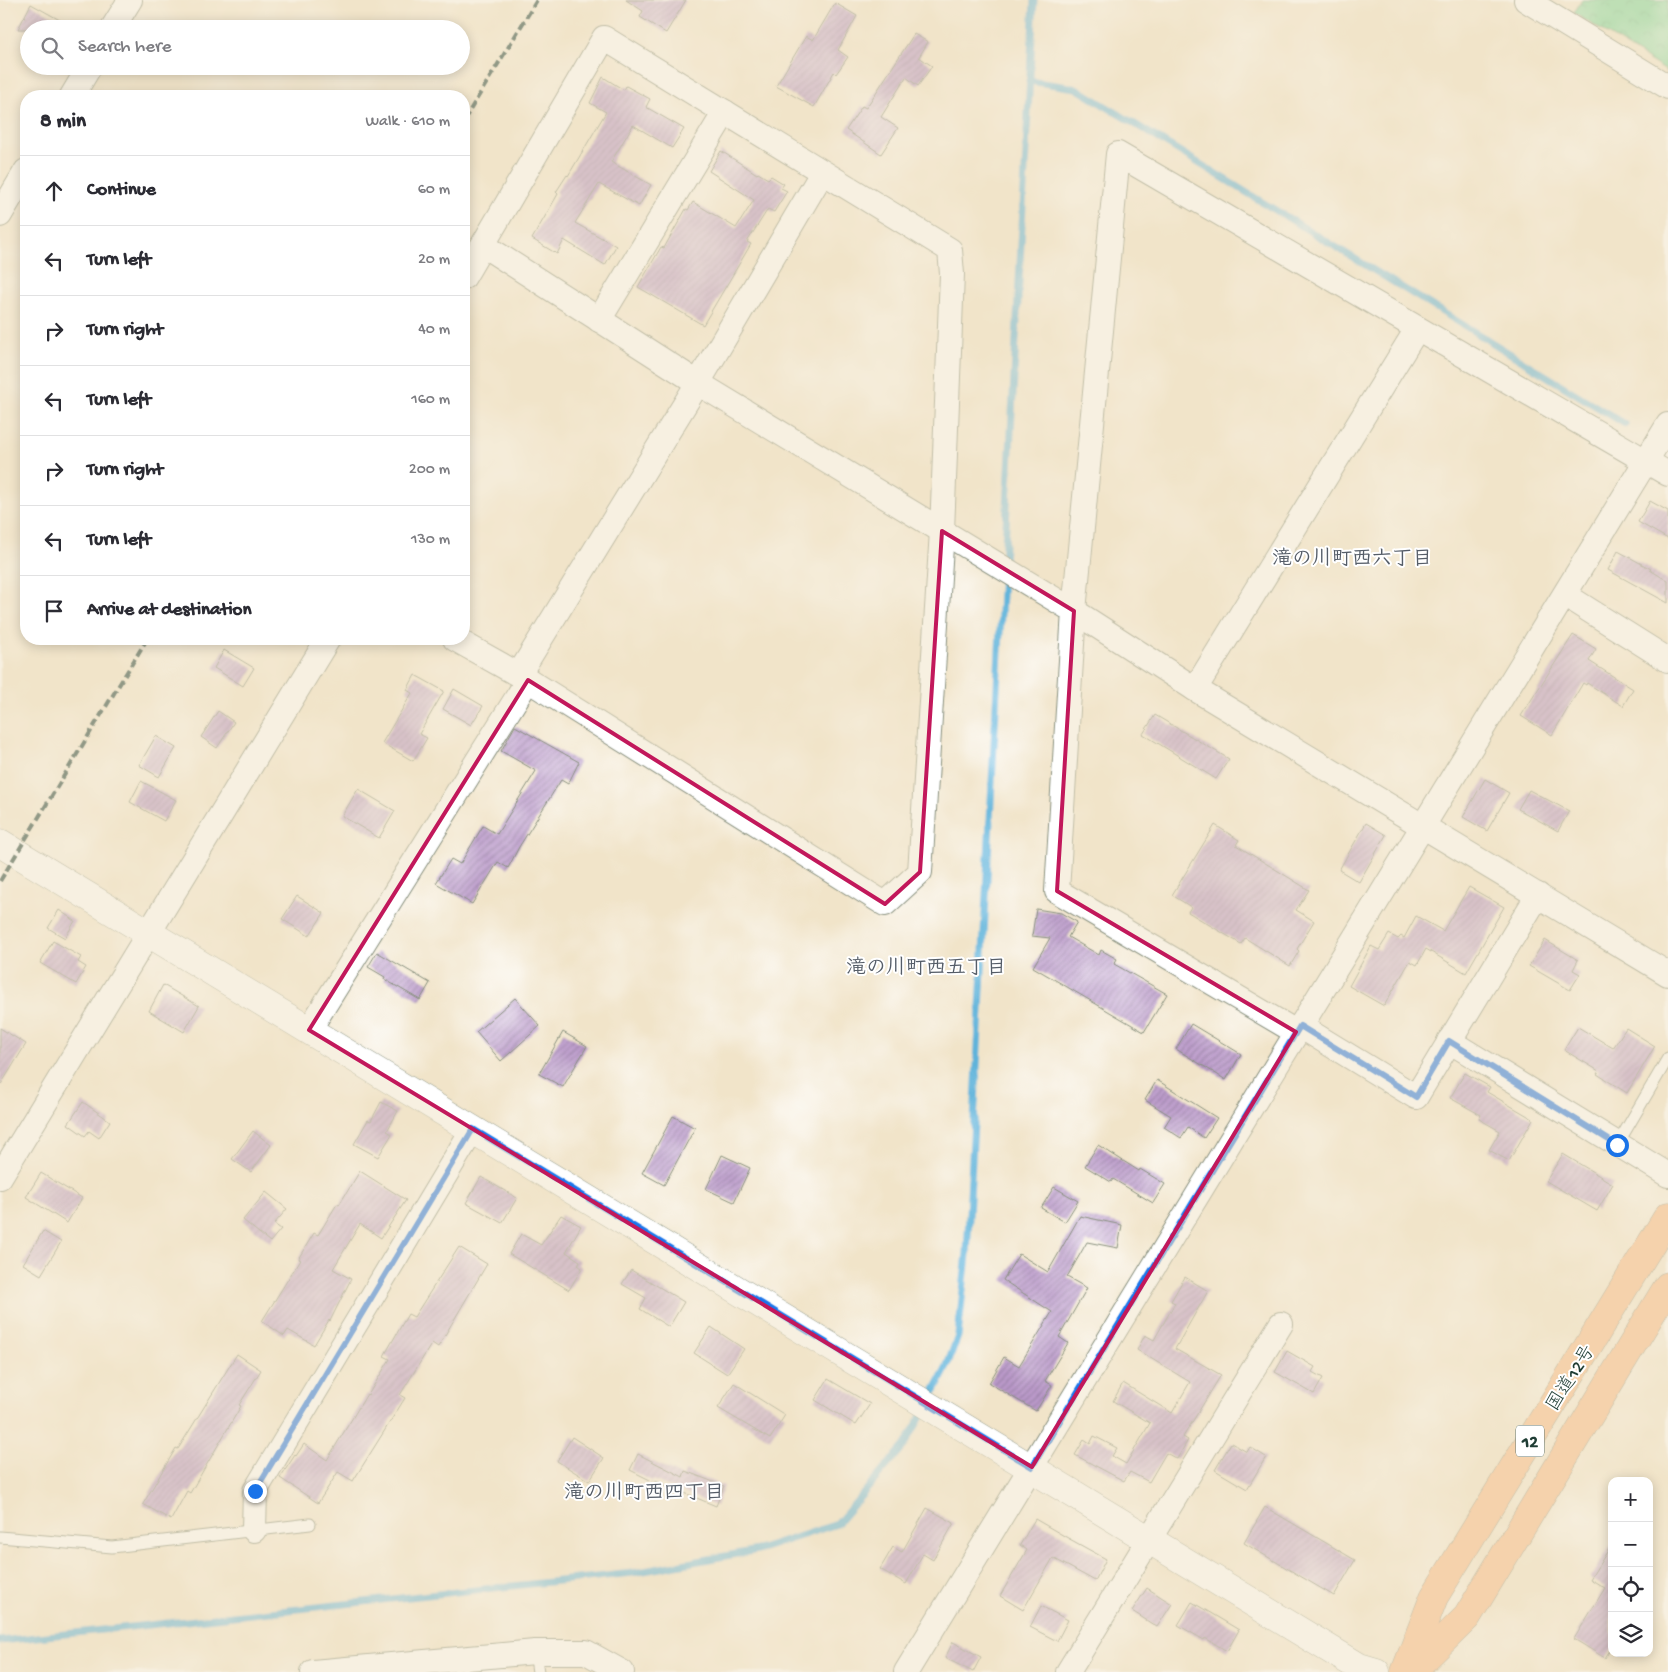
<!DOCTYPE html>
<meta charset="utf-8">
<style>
body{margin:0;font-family:"Gochi Hand","Klee One",sans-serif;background:#f2f2f3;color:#2b2b33}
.controls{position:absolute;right:15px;bottom:15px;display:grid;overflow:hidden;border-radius:10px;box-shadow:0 2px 12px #0003}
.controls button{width:45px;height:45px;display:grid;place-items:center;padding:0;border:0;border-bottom:1px solid #e1e1e2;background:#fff;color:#2b2b33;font:25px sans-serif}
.stop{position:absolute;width:15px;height:15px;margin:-11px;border:4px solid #1a73e8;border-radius:50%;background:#fff}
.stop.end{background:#1a73e8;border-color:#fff;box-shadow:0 1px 5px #0008}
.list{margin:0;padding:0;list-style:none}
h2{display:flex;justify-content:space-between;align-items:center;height:65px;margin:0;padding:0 20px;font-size:21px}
h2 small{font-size:16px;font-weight:400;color:#7c7c81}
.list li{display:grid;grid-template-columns:32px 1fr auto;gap:15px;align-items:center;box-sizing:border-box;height:70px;padding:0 20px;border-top:1px solid #e1e1e2}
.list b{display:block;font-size:19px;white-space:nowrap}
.list em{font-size:16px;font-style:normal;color:#7c7c81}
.icon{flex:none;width:28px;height:28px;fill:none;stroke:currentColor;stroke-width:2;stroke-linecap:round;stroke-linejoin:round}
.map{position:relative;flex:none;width:1668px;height:1672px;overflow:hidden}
.search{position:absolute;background:#fff;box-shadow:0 2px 12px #0003;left:20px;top:20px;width:450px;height:55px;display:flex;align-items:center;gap:12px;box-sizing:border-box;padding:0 18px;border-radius:28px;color:#7c7c81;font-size:19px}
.panel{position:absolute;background:#fff;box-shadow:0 2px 12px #0003;left:20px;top:90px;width:450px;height:555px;border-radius:20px}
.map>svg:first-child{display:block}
.park{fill:url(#park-crowns);stroke:#508b69}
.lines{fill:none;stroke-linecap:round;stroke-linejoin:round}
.stream{stroke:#5eb3da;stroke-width:7}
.building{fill:url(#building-hatch)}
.service-casing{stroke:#88907e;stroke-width:13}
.minor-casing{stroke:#88907e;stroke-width:26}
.tertiary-casing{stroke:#88907e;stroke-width:29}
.trunk-casing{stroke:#88907e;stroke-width:29}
.service{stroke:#fff;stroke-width:11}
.minor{stroke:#fff;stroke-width:24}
.tertiary{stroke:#fff;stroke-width:28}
.trunk{stroke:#fabc8b;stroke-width:28}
.rail{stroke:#1f3d34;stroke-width:4;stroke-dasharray:8 4;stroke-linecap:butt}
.route{stroke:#1a73e8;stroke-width:6}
.marked{fill:none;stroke:#c2185b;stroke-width:4;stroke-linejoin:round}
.labels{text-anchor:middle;stroke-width:4;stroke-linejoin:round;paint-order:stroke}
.shield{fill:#fff;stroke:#627771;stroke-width:1}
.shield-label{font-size:18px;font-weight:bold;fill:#1f3d34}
.street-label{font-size:19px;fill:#1f3d34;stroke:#fff}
.neighbourhood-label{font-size:20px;font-weight:bold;fill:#555d68;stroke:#fff}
</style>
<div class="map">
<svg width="1668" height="1672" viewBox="0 0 1668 1672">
<defs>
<pattern id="park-crowns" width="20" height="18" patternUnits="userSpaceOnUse" patternTransform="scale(1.25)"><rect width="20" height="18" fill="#81d99e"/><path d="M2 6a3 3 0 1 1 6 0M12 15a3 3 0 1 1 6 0" fill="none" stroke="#6fbb89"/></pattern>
<pattern id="building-hatch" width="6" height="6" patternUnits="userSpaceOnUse" patternTransform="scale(1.25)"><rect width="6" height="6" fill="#ba99c9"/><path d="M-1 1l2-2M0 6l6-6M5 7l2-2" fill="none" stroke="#977ea4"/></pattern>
</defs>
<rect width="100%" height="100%" fill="#fff"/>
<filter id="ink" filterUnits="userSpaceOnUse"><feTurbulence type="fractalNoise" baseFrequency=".02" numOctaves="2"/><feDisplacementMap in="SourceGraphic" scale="10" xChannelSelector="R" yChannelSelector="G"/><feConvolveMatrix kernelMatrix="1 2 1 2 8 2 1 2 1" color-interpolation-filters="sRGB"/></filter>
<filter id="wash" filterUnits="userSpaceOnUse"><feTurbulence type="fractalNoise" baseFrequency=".0096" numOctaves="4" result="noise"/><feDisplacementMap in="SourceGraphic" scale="20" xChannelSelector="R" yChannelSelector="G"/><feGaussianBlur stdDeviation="1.12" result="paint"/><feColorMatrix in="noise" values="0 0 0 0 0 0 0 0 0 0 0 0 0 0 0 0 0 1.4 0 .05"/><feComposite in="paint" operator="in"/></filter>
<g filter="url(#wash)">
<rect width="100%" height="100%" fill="#f1e4c9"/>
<polygon class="park" points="1582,0 1668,0 1668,72 1574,13"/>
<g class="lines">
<g class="stream">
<polyline points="1029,81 1076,88 1625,424"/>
<polyline points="1004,564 1034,0"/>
<polyline points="929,1401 945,1371 958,1336 967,1254 1003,575"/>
<polyline points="0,1641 633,1573 758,1550 837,1524 905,1445 924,1411"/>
</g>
</g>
<g id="blocks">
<g class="building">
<polygon points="626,0 686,0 666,33 640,17 643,11"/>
<polygon points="835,3 857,16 838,50 848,57 836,74 834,72 814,107 776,86 806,36 813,40"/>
<polygon points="31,4 76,29 18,29"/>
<polygon points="914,34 928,42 919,57 932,66 918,86 906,77 881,117 898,128 881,154 846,130 862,106 866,108"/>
<polygon points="603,77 624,90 626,86 650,99 646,107 684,129 672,148 633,125 611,162 651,185 639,206 599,184 575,223 616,246 605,265 564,240 557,254 532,239 558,194 556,192 567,175 568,176 606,112 590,103"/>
<polygon points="721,151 757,174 758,173 768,179 771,176 784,184 781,188 787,191 774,212 768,209 747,242 751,244 703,325 638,287 661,247 664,248 686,209 688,210 693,202 736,228 754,200 709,171"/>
<polygon points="1650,501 1668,511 1668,539 1638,522"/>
<polygon points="1618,551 1651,569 1650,570 1668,581 1668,603 1608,570"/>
<polygon points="1573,635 1596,649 1589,661 1633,689 1623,706 1587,683 1586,685 1583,683 1552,735 1521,716"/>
<polygon points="224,650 254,668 243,686 214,668"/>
<polygon points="415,675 444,691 419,734 427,738 413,761 382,743 412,693 407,690"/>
<polygon points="454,689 483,706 471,725 443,709"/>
<polygon points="218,711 234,722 217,748 201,737"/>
<polygon points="1155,715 1229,759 1216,779 1143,734"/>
<polygon points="515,726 579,762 568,784 561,780 519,847 508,868 498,862 472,904 436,883 451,859 460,864 483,826 497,834 536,771 501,751"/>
<polygon points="156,736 176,748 159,777 139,765"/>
<polygon points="1485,779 1509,793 1487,831 1463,817"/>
<polygon points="141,781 176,800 164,821 130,802"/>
<polygon points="358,789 395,811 379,838 342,816"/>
<polygon points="1529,790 1569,811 1558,831 1518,809"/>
<polygon points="1366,823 1386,835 1359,882 1339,870"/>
<polygon points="1215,825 1239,840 1236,845 1309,890 1296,910 1314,921 1297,949 1299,951 1290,966 1245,938 1241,944 1188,912 1191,907 1172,895"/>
<polygon points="1469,887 1504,907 1466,973 1426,949 1417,965 1410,961 1384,1006 1349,986 1371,946 1379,950 1389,934 1398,939 1401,936 1404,938 1416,916 1443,931"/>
<polygon points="297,896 324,913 309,936 282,919"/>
<polygon points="1036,909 1061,913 1077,922 1068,937 1099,955 1101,950 1117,959 1114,964 1167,994 1144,1032 1033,967 1050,938 1032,936"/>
<polygon points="59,910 75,921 65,938 48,928"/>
<polygon points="1545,940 1578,960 1573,970 1580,974 1570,990 1529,966"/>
<polygon points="53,941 81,957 78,962 86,967 76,984 40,963"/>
<polygon points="377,952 430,983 420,1000 384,979 385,977 368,967"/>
<polygon points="163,985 199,1006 184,1032 149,1011"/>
<polygon points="515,998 540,1026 501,1061 476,1032"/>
<polygon points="1191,1024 1241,1054 1226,1080 1176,1049"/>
<polygon points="1578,1027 1613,1048 1626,1028 1655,1046 1627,1093 1597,1074 1599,1071 1564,1050"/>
<polygon points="0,1028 26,1044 0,1086"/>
<polygon points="563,1032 587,1046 563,1087 539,1074"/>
<polygon points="1465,1073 1490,1087 1487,1092 1533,1119 1509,1161 1489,1150 1500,1131 1479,1119 1481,1115 1450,1098"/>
<polygon points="1157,1080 1217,1118 1204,1138 1188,1127 1181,1138 1164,1127 1171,1116 1145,1100"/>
<polygon points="83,1102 110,1121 99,1138 89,1131 85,1136 68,1124"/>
<polygon points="381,1102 398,1111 387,1131 392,1134 378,1157 354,1144 368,1120 371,1121"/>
<polygon points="673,1116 695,1128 664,1185 642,1173"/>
<polygon points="253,1131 271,1145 251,1172 232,1159"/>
<polygon points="1098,1145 1139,1171 1140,1169 1165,1184 1153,1203 1113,1179 1111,1182 1085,1166"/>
<polygon points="1563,1154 1613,1184 1597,1211 1546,1181"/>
<polygon points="722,1155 750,1168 734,1202 706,1189"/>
<polygon points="360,1171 406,1200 381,1238 360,1224 333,1269 351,1279 330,1321 329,1320 314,1345 288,1330 284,1336 262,1321 300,1260 298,1259 314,1233 318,1235 337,1204 339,1205"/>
<polygon points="41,1173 82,1198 67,1223 26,1197"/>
<polygon points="481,1177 517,1198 502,1223 466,1203"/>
<polygon points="1054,1187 1078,1201 1065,1222 1041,1208"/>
<polygon points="266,1192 287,1209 274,1224 281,1229 270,1242 243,1220"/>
<polygon points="561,1215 581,1226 566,1252 580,1261 578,1265 582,1268 569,1290 509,1254 521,1234 541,1245"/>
<polygon points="1080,1216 1122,1225 1118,1248 1087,1242 1067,1277 1087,1288 1059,1337 1068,1343 1045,1381 1052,1385 1036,1411 989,1383 1004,1357 1019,1366 1052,1312 1003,1280 1019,1254 1048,1272"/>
<polygon points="43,1231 61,1242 41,1275 23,1264"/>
<polygon points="459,1247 487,1264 438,1347 432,1343 400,1395 405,1398 353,1481 338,1472 318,1503 280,1478 295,1455 296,1456 304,1444 327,1460 367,1394 368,1395 390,1359 384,1356 408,1314 414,1317"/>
<polygon points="631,1270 684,1302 669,1327 640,1309 646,1298 622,1284"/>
<polygon points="1185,1277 1208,1291 1175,1349 1221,1375 1183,1437 1188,1440 1177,1459 1166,1453 1149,1482 1130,1472 1124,1481 1075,1455 1084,1440 1090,1444 1094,1436 1117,1448 1112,1456 1126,1464 1150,1423 1113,1401 1123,1383 1172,1413 1190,1382 1137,1350 1145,1335 1154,1340 1175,1303 1171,1301"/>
<polygon points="711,1327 744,1349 727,1374 694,1353"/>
<polygon points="1287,1351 1315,1367 1312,1372 1323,1378 1314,1394 1275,1372"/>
<polygon points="237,1354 261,1370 239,1405 241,1406 190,1493 187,1491 171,1520 143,1504 176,1448 178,1449"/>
<polygon points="828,1379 870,1404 856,1425 815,1400"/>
<polygon points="734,1383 785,1415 770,1439 718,1408"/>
<polygon points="572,1437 604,1458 589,1481 557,1461"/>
<polygon points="1231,1443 1247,1452 1250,1447 1266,1457 1247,1489 1215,1470"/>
<polygon points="638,1454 683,1477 685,1471 724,1486 716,1506 653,1480 652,1481 630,1470"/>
<polygon points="1265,1507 1355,1560 1334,1596 1244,1543"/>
<polygon points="927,1508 954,1523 933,1560 923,1554 906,1584 880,1569 893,1547 902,1552"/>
<polygon points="1035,1519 1066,1537 1106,1559 1095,1581 1053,1558 1023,1610 1000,1596 1027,1550 1020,1545"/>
<polygon points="1612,1544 1612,1647 1605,1658 1574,1639 1605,1588 1590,1579"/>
<polygon points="1147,1588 1172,1604 1157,1627 1132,1611"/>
<polygon points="1192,1602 1239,1630 1227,1651 1205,1638 1204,1640 1178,1625"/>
<polygon points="1041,1606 1068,1620 1057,1641 1030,1627"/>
<polygon points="953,1642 981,1657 973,1672 945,1658"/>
</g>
</g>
</g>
<g filter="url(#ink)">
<use href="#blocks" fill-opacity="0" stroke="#88907e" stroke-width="1"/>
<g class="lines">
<g class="service-casing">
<g id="service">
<polyline points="1617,1145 1668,1058"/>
<polyline points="0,1537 112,1547 310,1524"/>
<polyline points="535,1652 538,1672"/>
</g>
</g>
<g class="minor-casing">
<g id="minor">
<polyline points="1526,0 1668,87"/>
<polyline points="112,29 130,0"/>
<polyline points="72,96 90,66"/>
<polyline points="0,215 26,171"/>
<polyline points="483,245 698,383 1074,611 1195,689 1668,974"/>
<polyline points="599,320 725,112"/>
<polyline points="1565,595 1668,660"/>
<polyline points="455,639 528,680 885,904 920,872 942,531 952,274 950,250 604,38 464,277"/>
<polyline points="519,674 698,383 822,173"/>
<polyline points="1195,689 1417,329"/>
<polyline points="1300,1026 1416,1097 1538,895"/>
<polyline points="309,1030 528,680"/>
<polyline points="1296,1032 1057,891 1074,611 1118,154 1668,474"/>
<polyline points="1449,1041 1668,1175"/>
<polyline points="0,1177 328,639"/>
<polyline points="254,1530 255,1491 473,1129"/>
<polyline points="313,1672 535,1652 586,1652 622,1672"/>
<polyline points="906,1672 1668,425"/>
<polyline points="1068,1672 1281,1324"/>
</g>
</g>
<g class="tertiary-casing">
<polyline id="tertiary" points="0,843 1359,1667 1376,1672"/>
</g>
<g class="trunk-casing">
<g id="trunk">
<polyline points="1405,1672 1434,1597 1668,1216"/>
<polyline points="1411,1672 1467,1617 1668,1286"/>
</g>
</g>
<use href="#service" class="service"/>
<use href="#minor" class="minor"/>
<use href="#tertiary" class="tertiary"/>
<use href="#trunk" class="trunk"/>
<g class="rail">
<polyline points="464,120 537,0"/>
<polyline points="0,881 147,639"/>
</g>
</g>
</g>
<g class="lines" filter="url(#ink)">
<polyline class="route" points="255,1491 473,1129 1032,1467 1300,1026 1416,1097 1449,1041 1617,1145"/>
</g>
<path d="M0 0H1668V1672H0ZM942,531L1074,611L1057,891L1296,1032L1032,1467L309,1030L528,680L885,904L920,872Z" fill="#f1e4c9" fill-opacity=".55" fill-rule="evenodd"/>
<path class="marked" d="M942,531L1074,611L1057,891L1296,1032L1032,1467L309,1030L528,680L885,904L920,872Z"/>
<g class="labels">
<rect class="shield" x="1516" y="1425.5" width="28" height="31" rx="4"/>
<g class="shield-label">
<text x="1530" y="1447">12</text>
</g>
<g class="street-label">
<text transform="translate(1569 1377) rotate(-58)" y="7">国道12号</text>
</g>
<g class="neighbourhood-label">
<text x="1352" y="564">滝の川町西六丁目</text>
<text x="926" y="973">滝の川町西五丁目</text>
<text x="644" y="1498">滝の川町西四丁目</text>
</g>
</g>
</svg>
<div class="controls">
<button>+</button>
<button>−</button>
<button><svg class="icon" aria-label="locate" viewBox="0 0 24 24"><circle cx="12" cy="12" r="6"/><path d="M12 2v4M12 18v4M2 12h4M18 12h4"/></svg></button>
<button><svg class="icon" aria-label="layers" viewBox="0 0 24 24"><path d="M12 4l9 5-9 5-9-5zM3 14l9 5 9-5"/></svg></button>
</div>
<div class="stop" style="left:1617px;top:1145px"></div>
<div class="stop end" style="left:255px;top:1491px"></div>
<div class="search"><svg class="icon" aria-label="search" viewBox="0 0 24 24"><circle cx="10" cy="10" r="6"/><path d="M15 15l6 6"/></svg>Search here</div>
<section class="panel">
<h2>8 min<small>Walk · 610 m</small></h2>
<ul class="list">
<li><svg class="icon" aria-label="ahead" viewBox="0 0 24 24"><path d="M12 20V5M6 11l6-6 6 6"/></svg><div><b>Continue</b></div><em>60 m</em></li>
<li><svg class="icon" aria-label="left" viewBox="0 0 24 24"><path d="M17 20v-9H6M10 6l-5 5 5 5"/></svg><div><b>Turn left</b></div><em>20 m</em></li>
<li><svg class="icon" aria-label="right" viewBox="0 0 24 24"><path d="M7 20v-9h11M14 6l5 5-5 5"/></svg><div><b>Turn right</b></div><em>40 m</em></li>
<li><svg class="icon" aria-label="left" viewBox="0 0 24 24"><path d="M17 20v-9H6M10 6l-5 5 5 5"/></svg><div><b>Turn left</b></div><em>160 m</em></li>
<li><svg class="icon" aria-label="right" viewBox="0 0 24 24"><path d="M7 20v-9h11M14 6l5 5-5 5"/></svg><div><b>Turn right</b></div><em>200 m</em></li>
<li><svg class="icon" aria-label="left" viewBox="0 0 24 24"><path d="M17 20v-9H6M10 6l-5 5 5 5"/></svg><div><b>Turn left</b></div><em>130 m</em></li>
<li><svg class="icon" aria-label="arrive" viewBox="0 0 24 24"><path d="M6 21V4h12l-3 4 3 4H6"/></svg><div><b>Arrive at destination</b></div></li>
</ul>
</section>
</div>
